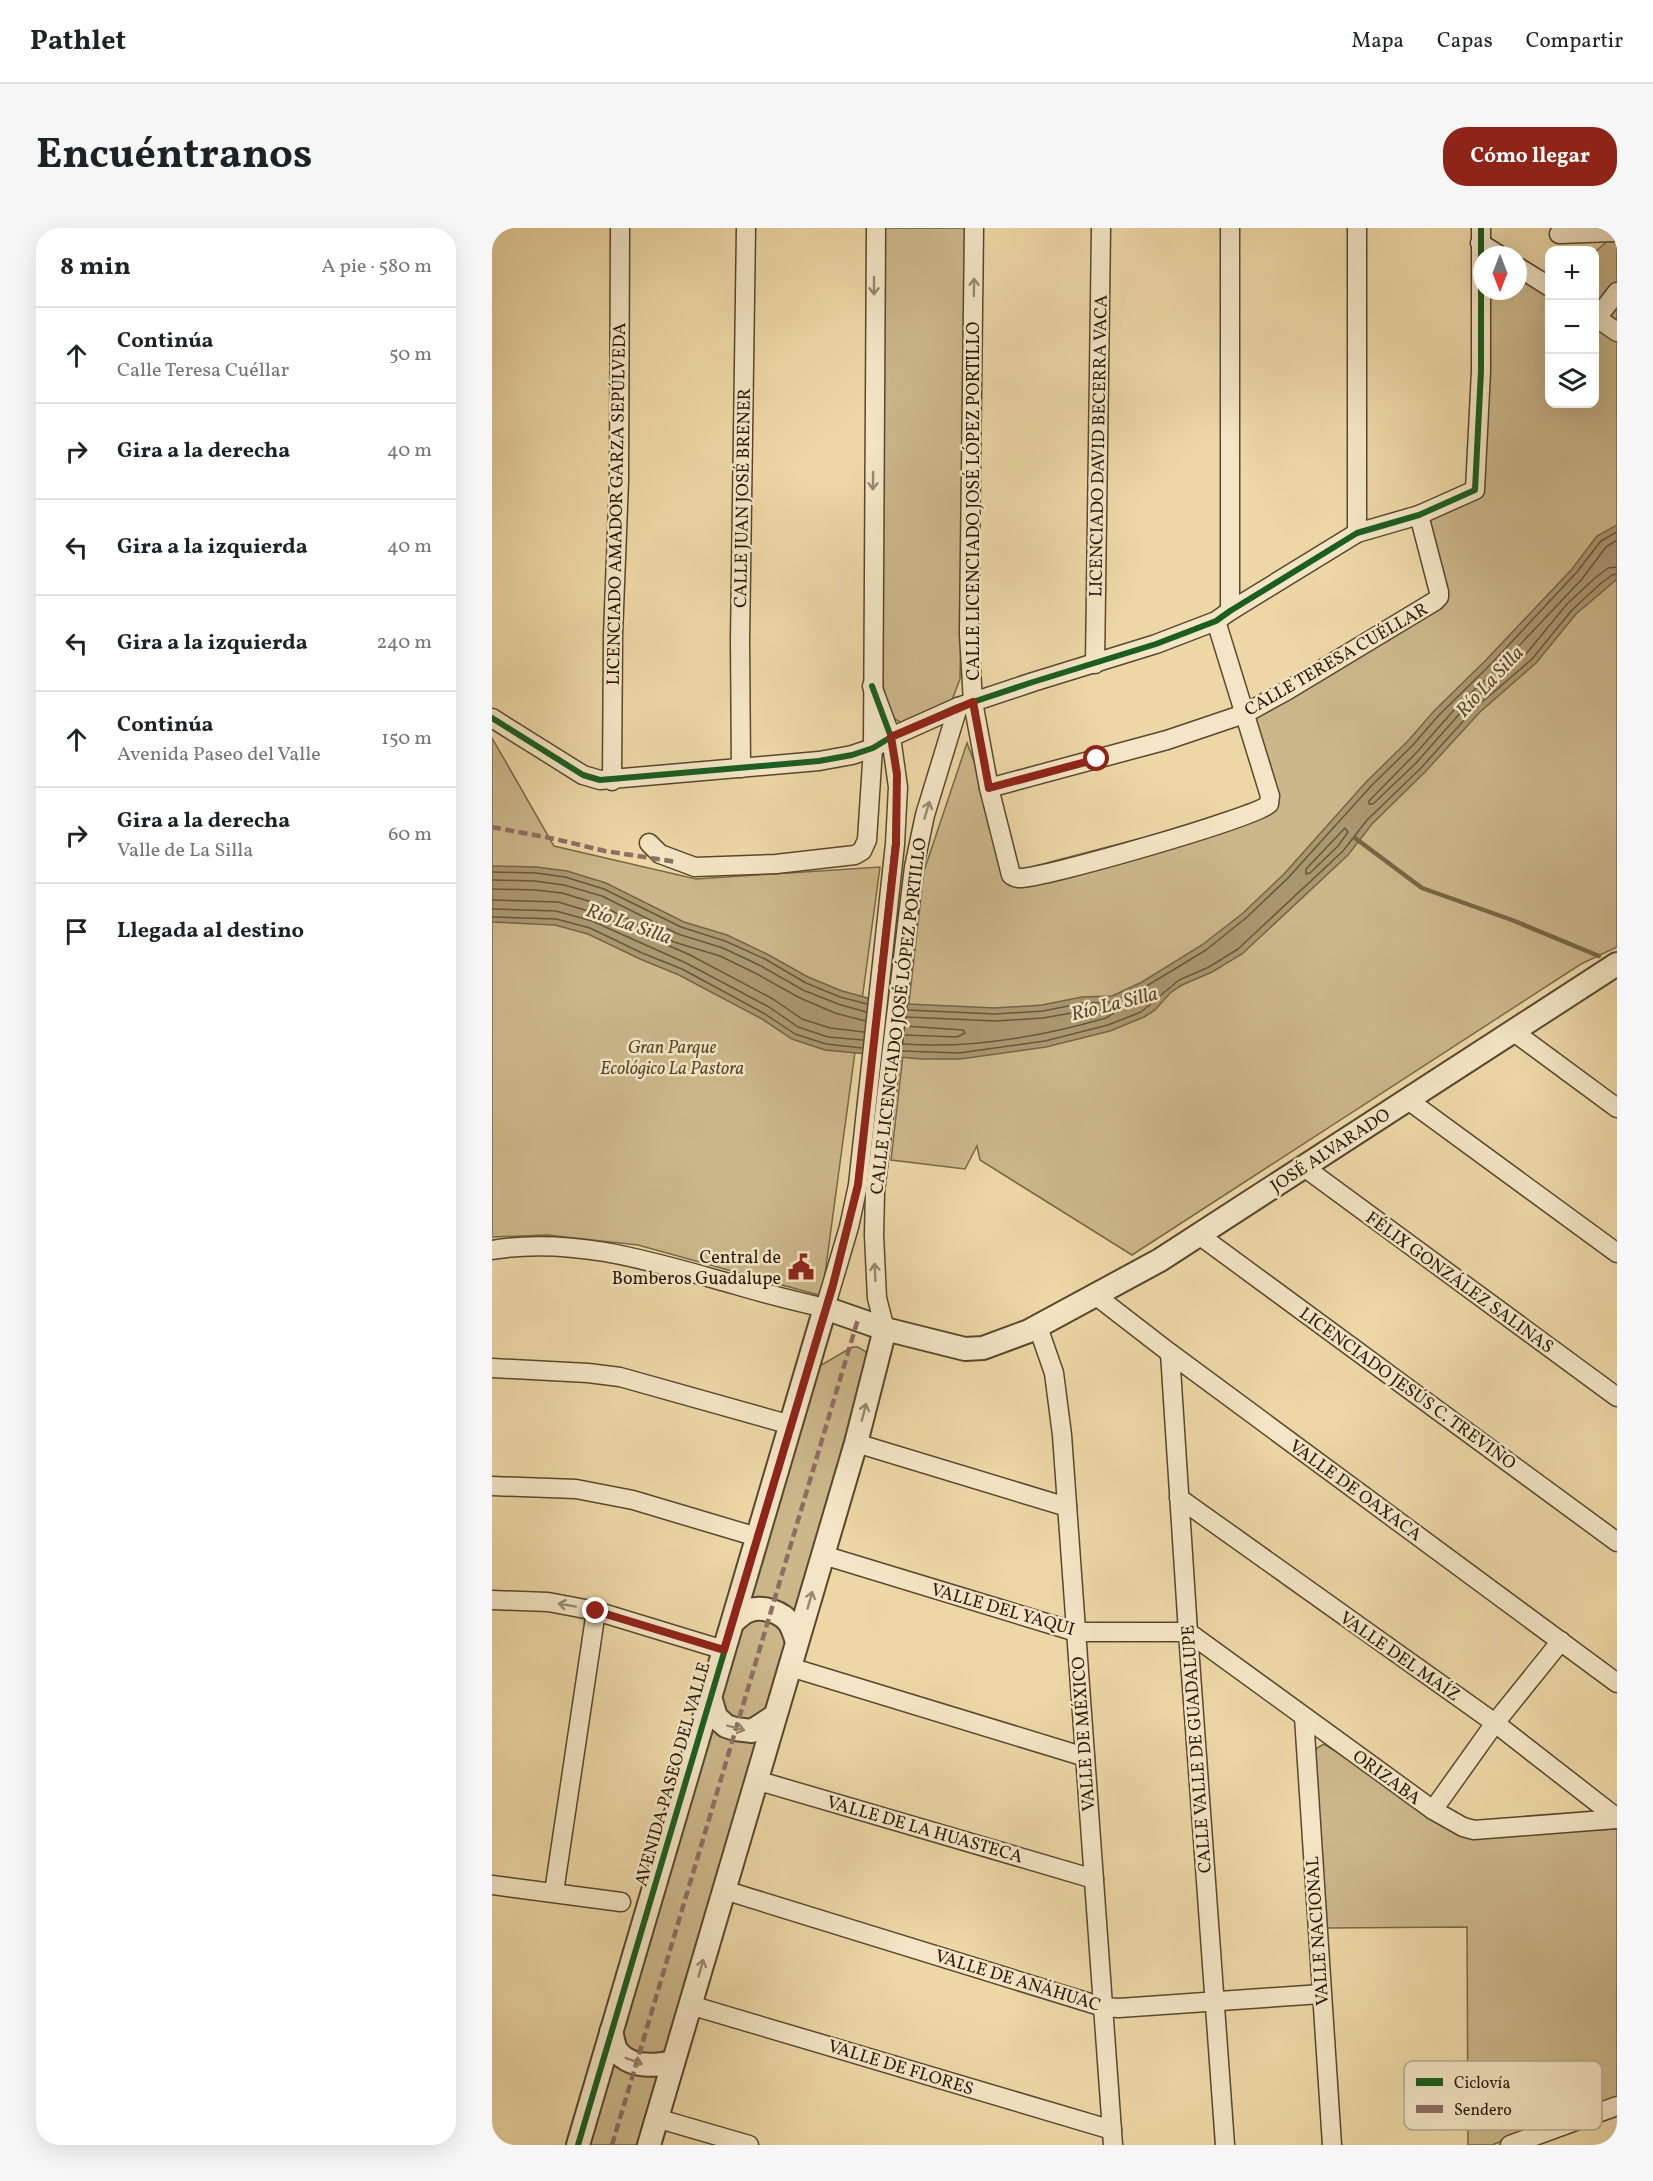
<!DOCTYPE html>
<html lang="es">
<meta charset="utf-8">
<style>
body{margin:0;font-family:Vollkorn,serif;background:#f6f6f6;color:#202124}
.controls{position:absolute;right:18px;top:18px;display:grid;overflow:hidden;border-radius:12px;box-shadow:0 6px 24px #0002}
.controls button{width:54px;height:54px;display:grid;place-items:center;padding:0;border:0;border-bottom:2px solid #e0e0e0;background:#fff;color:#202124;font:30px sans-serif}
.compass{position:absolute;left:981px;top:18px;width:54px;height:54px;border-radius:50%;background:#fff;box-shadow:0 6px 24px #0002;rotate:180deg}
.stop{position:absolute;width:18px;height:18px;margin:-14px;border:4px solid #8f2418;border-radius:50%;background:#fff}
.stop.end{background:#8f2418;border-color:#fff;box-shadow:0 2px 6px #0008}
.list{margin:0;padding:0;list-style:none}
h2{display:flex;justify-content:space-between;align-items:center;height:78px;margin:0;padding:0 24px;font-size:26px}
h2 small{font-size:20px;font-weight:400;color:#757577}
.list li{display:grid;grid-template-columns:39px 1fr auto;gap:18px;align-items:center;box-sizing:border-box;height:96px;padding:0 24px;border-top:2px solid #e0e0e0}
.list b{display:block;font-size:22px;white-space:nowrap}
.list p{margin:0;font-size:20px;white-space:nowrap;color:#757577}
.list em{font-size:20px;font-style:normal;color:#757577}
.icon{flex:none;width:33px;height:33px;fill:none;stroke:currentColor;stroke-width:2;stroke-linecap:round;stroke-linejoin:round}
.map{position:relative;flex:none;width:1125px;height:1917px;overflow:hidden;border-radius:24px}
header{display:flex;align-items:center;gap:36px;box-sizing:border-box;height:84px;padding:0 30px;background:#fff;border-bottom:2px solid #e0e0e0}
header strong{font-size:28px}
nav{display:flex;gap:33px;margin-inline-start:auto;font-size:21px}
.intro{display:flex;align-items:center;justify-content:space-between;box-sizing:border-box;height:144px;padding:0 36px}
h1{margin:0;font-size:42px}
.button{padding:15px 27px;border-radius:24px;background:#8f2418;color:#fff;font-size:21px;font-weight:700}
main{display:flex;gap:36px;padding:0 36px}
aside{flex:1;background:#fff;border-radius:24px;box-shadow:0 6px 24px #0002}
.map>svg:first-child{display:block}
.green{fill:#cbb78a;stroke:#796847;stroke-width:1.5}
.water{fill:#aa966f;stroke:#766444;stroke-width:1.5}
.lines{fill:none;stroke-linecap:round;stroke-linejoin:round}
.shore{stroke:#68573a;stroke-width:1.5}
.stream{stroke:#766444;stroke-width:4.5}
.minor-casing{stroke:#58482c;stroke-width:21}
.tertiary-casing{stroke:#58482c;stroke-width:26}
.minor{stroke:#f3e5c5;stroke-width:18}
.tertiary{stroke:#f3e5c5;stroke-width:22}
.quiet{stroke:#8d6e63;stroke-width:4.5;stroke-dasharray:9 4.5;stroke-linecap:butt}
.cycleway-casing{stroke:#f3e5c5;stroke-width:10}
.cycleway{stroke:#1b5e20;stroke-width:6}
.oneway{stroke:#97896e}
.route{stroke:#8f2418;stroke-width:8}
.labels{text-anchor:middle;stroke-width:5;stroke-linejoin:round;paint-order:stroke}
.street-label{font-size:18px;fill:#271804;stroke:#f3e5c5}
.park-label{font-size:18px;font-style:italic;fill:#58482c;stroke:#f3e5c5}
.poi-label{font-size:18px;fill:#271804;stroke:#f3e5c5;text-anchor:end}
.water-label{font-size:20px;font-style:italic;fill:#5b4a2f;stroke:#f3e5c5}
.key{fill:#f3e5c5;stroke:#b6a88b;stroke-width:1.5}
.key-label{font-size:16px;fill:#271804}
</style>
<header>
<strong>Pathlet</strong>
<nav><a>Mapa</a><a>Capas</a><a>Compartir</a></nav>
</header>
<div class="intro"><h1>Encuéntranos</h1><a class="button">Cómo llegar</a></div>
<main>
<aside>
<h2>8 min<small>A pie · 580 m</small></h2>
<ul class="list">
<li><svg class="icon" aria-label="ahead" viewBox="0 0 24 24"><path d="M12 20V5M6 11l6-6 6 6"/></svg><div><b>Continúa</b><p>Calle Teresa Cuéllar</p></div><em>50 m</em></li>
<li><svg class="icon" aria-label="right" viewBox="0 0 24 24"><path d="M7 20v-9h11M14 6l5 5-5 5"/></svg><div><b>Gira a la derecha</b></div><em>40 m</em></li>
<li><svg class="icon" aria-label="left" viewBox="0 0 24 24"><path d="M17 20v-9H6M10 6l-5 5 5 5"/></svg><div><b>Gira a la izquierda</b></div><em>40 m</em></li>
<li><svg class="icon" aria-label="left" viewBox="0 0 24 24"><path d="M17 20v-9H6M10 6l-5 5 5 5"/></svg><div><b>Gira a la izquierda</b></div><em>240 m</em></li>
<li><svg class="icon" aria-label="ahead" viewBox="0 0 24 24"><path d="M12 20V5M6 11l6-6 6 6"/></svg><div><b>Continúa</b><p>Avenida Paseo del Valle</p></div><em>150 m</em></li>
<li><svg class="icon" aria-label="right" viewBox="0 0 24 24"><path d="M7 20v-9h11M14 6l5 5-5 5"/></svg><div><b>Gira a la derecha</b><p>Valle de La Silla</p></div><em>60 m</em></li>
<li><svg class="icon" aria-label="arrive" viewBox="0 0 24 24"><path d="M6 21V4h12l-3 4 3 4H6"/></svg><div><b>Llegada al destino</b></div></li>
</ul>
</aside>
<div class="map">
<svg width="1125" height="1917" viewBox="0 0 1125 1917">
<rect width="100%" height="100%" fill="#edd7a6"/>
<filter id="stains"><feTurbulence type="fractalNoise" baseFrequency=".00333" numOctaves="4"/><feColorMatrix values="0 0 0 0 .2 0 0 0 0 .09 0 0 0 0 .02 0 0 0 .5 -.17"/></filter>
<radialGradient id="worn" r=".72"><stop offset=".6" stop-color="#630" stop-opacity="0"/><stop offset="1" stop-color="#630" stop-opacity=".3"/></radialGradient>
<g class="green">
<polygon points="390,0 476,0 468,451 460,472 410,495 401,490 393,468 387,436"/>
<polygon points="1125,0 1125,719 1089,736 640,1027 488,932 485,918 473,941 399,932 432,643 475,515 524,643 771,578 752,486 939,375 926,292 983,259 990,27 990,63 1026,63 1026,41 1057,61 1058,176 1102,176 1103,24 1121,8"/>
<polygon points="0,510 62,618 204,651 388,639 330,1068 146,1017 55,1007 0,1009"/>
<polygon points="360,1119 366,1119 374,1124 378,1133 147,1917 95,1917 326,1139"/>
<polygon points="832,1516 971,1605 1125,1601 1125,1869 1000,1917 976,1917 975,1699 835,1700 822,1525 825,1520"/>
</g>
<polygon class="water" points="1125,297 1125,351 1084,386 1044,435 988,484 933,544 880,596 856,627 750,726 720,744 690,757 679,764 663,782 652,789 618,803 554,819 468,831 429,831 333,822 300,811 270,791 187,747 148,731 96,706 63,697 0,694 0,638 44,639 75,643 114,655 192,694 235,707 275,726 316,749 350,763 394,775 503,780 550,777 590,769 620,768 650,754 710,717 751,685 792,646 875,553 915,514 942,483 994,432 1080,341 1105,308"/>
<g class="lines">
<g class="shore">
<polyline points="1125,312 1114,319 1090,351 1004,442 969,474 925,524 877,573 877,576 881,576 924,535 978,474 1034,426 1075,376 1103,350 1116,340 1125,339"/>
<polygon points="853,600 856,604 846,618 818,645 814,646 814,641"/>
<polyline points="0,644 44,645 73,649 112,661 189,699 233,713 273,731 314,755 348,769 375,776"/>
<polyline points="0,652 43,653 72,657 110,668 186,706 231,720 269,738 311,762 346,776 374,784"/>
<polyline points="0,661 43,662 70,665 106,676 182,714 228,728 265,746 308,770 343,785 373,793"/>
<polyline points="0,672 66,674 103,685 198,727 281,771 310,791 338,800 372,804"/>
<polyline points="0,681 64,683 100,693 194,735 277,779 306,799 336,809 371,812"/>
<polyline points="0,689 64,691 98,700 150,725 190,741 273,786 303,806 334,816 370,820"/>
<polyline points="415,782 503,786 551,783 591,775 621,774 653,759 714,722 755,689 796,650 880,557 920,518 947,487 999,436 1084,345 1109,313 1125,304"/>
<polyline points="412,807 465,809 473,805 471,802 413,798"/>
<path d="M411,816C479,821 548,809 614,790L622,785L619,782L591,783L551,790L504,793L414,789"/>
<polyline points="410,823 467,825 553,813 616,797 649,784 687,752 717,739 746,721 851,623 875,592 929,540 983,480 1040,431 1080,382 1108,356 1120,347 1125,346"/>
</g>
<polyline class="stream" points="863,610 930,660 1020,692 1107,728"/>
<g class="minor-casing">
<g id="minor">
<path d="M482,0L477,406L481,474L497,560L519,647C522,649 523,650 527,650C550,651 765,589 777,576L778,568L724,393"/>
<polyline points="738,0 738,383"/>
<polyline points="865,0 865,305"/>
<polyline points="1067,6 1122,4 1125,2"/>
<polyline points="988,15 1007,27"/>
<polyline points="1026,39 1058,59"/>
<polyline points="1102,88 1125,104"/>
<polyline points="1105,90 1125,64"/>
<polyline points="603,436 609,0"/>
<polyline points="0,490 91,547 108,552 327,533 360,527 381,520 399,509 466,479 541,454 664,416 724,393 738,383 865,305 927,287 983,262 989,143 989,0"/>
<polyline points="249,540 248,412 254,0"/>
<polyline points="120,553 121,407 127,253 128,0"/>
<polyline points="497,560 675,512 752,486 794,463 943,373 947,369 947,364 927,287"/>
<polyline points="157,615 168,626 203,639 284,636 363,627 370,623 375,612 381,520 384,0"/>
<polyline points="1022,804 1125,880"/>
<polyline points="916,872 1125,1025"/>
<polyline points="812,939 1125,1169"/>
<polyline points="707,1007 1125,1314"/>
<path d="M0,1022C83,1008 165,1035 244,1057C274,1066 303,1073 333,1080L357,999L366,957L403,616L406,559L399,509L380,458"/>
<polyline points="603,1067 678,1125 1125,1455"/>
<polyline points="546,1099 562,1145 570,1207 621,1917"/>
<polyline points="393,1101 385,1070 382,1007 383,964 393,879 422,639 433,587 466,479"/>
<polyline points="678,1125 696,1404 733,1917"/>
<polyline points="0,1140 96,1145 128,1149 299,1197"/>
<polyline points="364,1215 575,1279"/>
<polyline points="0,1258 84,1261 141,1272 265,1309"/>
<polyline points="687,1270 1003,1495 1125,1590"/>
<polyline points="331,1327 584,1404 696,1404 941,1582 971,1599 982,1602 1125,1591"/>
<polyline points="0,1372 56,1374 104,1383 232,1422"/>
<polyline points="298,1439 593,1529"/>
<polyline points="812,1489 840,1917"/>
<polyline points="264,1552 602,1651"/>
<polyline points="941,1582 1003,1495 1069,1413"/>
<polyline points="0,1657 129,1674"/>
<polyline points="232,1662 611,1779 627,1780 829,1766"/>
<polyline points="62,1664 104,1383"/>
<polyline points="198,1777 620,1902"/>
<polyline points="164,1890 257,1917"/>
<polyline points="1018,1917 1125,1878"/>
</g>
</g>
<g class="tertiary-casing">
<g id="tertiary">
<path d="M241,1394C245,1391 250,1385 256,1383C269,1377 291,1384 298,1396C301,1401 303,1408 305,1414"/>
<polyline points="218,1469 224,1489 234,1498 243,1501 260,1503 283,1488"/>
<path d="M119,1804C121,1810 122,1819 125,1823C138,1840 163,1838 181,1834"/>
<polyline points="86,1917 333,1080 393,1101 473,1121 491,1120 537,1103 668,1032 1125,736"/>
<polyline points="157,1917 364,1215 393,1101"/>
</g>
</g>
<use href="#minor" class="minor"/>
<use href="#tertiary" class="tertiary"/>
<g class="quiet">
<polyline points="0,599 63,611 113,623 185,634"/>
<polyline points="120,1917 366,1091"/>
</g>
<g class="cycleway-casing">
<g id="cycleway">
<polyline points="0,490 91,547 108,552 327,533 360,527 381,520 399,509 466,479 541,454 664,416 724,393 738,383 865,305 927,287 983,262 989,143 989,0"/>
<polyline points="86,1917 341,1057 366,957 403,616 405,546 399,509 380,458"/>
</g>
</g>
<use href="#cycleway" class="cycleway"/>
</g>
<defs><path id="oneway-shaft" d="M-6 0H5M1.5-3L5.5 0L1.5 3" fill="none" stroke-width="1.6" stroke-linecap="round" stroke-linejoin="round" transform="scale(1.5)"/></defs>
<g class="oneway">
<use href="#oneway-shaft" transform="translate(382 58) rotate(90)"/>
<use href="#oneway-shaft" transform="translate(482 59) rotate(-89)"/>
<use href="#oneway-shaft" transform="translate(381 253) rotate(91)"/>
<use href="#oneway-shaft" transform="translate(435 582) rotate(-73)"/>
<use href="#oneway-shaft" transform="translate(383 1044) rotate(-93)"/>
<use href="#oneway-shaft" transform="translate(372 1184) rotate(-76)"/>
<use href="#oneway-shaft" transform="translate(318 1372) rotate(-74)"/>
<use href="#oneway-shaft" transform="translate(75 1377) rotate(-170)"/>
<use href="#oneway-shaft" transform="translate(244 1500) rotate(15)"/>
<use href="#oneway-shaft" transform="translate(209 1740) rotate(-74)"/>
<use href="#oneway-shaft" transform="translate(142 1833) rotate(21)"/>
</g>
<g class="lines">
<polyline class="route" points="104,1383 232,1422 341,1057 366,957 404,616 405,546 399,509 481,474 497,560 605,531"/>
</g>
<defs>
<g id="civic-bare" transform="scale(2.07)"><path d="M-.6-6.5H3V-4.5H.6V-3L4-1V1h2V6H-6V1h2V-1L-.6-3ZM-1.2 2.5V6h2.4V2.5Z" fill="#8f2418" stroke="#f3e5c5" stroke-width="2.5" paint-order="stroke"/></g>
</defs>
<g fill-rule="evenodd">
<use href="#civic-bare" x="309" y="1039"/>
</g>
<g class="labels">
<g class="street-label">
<text transform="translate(606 218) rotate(-89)" y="6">LICENCIADO DAVID BECERRA VACA</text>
<text transform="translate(250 270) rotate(-89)" y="6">CALLE JUAN JOSÉ BRENER</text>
<text transform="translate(481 273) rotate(-90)" y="6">CALLE LICENCIADO JOSÉ LÓPEZ PORTILLO</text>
<text transform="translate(124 276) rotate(-89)" y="6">LICENCIADO AMADOR GARZA SEPÚLVEDA</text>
<text transform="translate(844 431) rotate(-30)" y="6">CALLE TERESA CUÉLLAR</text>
<text transform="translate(406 788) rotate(-83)" y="6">CALLE LICENCIADO JOSÉ LÓPEZ PORTILLO</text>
<text transform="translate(838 922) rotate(-33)" y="6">JOSÉ ALVARADO</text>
<text transform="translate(968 1054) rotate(36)" y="6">FÉLIX GONZÁLEZ SALINAS</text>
<text transform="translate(916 1160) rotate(36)" y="6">LICENCIADO JESÚS C. TREVIÑO</text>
<text transform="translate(864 1262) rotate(36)" y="6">VALLE DE OAXACA</text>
<text transform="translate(511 1381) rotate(16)" y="6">VALLE DEL YAQUI</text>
<text transform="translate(908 1428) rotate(35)" y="6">VALLE DEL MAÍZ</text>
<text transform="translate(591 1506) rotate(-94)" y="6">VALLE DE MÉXICO</text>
<text transform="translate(704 1521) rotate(-94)" y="6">CALLE VALLE DE GUADALUPE</text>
<text transform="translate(180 1546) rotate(-74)" y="6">AVENIDA PASEO DEL VALLE</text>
<text transform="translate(895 1549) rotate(36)" y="6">ORIZABA</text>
<text transform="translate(433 1601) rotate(16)" y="6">VALLE DE LA HUASTECA</text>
<text transform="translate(825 1703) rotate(-94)" y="6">VALLE NACIONAL</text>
<text transform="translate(526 1752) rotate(17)" y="6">VALLE DE ANÁHUAC</text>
<text transform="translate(409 1839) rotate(17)" y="6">VALLE DE FLORES</text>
</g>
<g class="park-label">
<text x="180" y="825">Gran Parque<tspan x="180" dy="21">Ecológico La Pastora</tspan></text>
</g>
<g class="poi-label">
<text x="289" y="1035">Central de<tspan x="289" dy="21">Bomberos Guadalupe</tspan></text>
</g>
<g class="water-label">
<text transform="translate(997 453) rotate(-47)" y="7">Río La Silla</text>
<text transform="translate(137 695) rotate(19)" y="7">Río La Silla</text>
<text transform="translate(622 775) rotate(-14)" y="7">Río La Silla</text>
</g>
</g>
<rect x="912" y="1833" width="198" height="69" rx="9" class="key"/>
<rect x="924" y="1850" width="27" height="8" fill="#1b5e20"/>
<rect x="924" y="1877" width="27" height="8" fill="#8d6e63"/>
<g class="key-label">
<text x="962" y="1860">Ciclovía</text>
<text x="962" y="1887">Sendero</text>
</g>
<rect width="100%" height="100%" filter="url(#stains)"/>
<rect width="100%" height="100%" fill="url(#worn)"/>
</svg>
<div class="controls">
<button>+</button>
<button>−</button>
<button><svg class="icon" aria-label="layers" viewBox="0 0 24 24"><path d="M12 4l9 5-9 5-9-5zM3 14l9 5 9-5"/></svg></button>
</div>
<svg class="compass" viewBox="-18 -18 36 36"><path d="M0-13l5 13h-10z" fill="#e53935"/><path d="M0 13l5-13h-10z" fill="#757577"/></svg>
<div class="stop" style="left:605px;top:531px"></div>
<div class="stop end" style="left:104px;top:1383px"></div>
</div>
</main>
